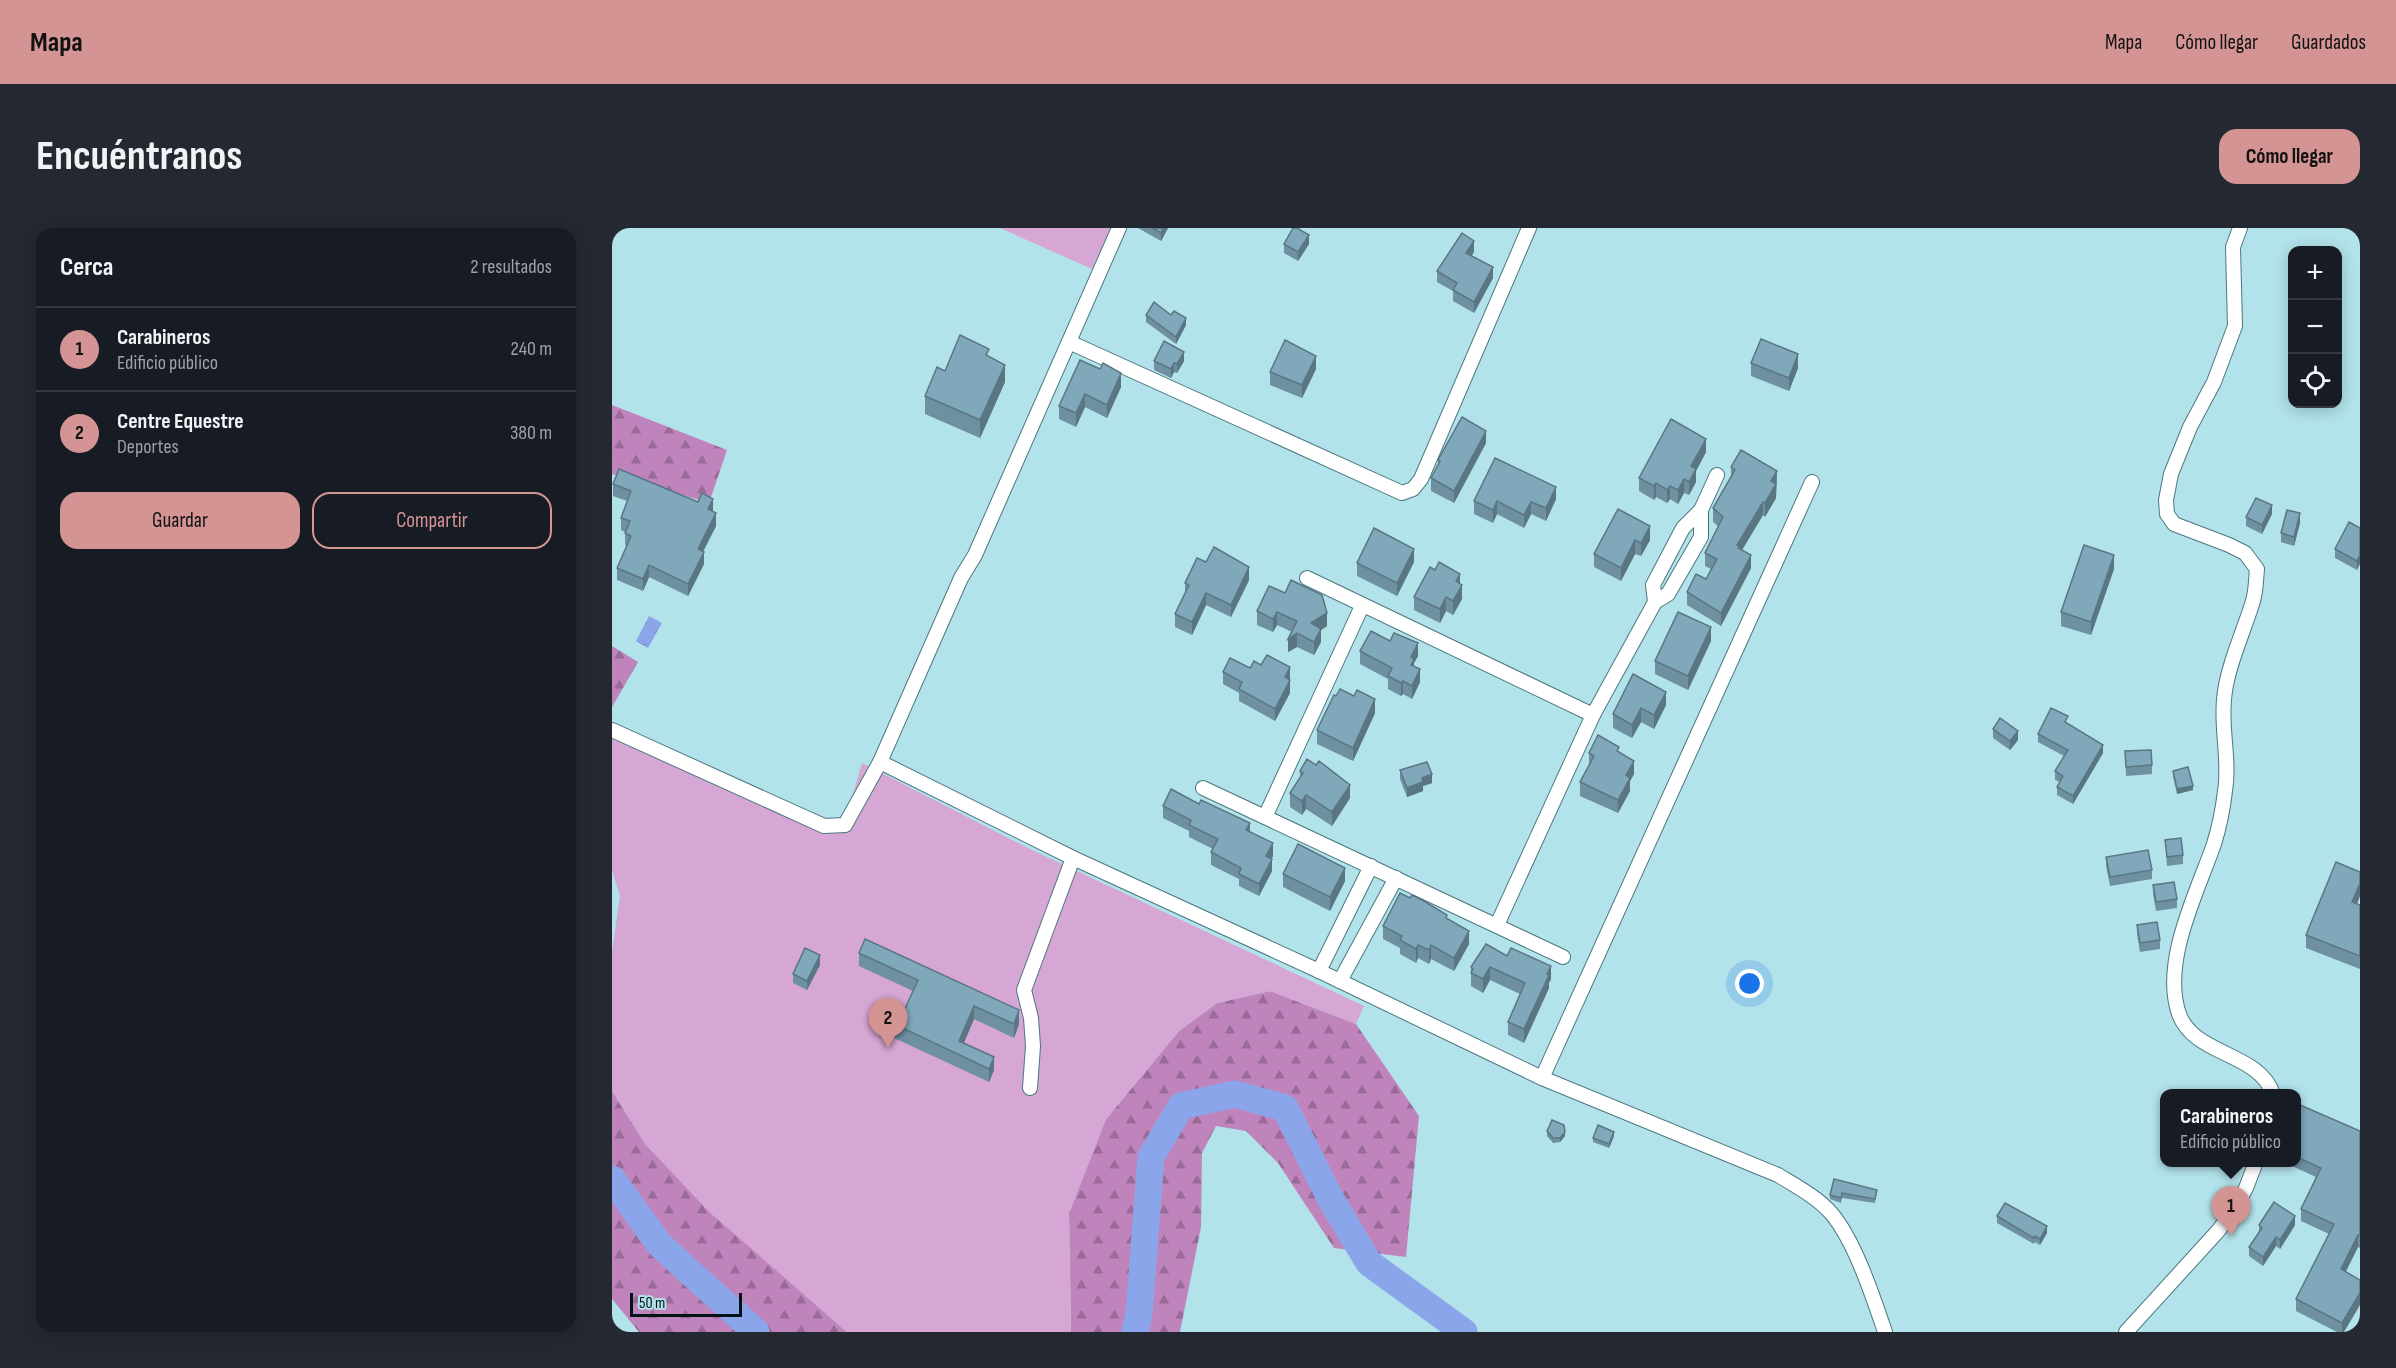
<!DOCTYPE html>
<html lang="es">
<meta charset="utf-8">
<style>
body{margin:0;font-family:"Sofia Sans Condensed",sans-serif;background:#242831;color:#f1f3f6}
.controls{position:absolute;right:18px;top:18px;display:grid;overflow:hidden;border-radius:12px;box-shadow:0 3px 15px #0003}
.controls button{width:54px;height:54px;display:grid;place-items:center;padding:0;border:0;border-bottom:2px solid #363941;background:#171b24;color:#f1f3f6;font:30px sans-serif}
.scale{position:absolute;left:18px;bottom:15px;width:112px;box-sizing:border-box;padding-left:6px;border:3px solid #021215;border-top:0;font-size:16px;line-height:21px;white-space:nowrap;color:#021215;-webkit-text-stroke:4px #b2e2ea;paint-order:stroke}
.you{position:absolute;left:1138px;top:756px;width:21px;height:21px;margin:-15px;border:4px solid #fff;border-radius:50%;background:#1a73e8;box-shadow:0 0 0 9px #1a73e833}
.badge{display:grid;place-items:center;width:39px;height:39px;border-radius:50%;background:#d49494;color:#111;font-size:20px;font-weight:700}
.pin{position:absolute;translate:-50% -50px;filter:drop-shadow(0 2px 3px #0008)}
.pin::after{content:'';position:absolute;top:32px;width:21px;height:18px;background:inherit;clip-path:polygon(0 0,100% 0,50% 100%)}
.popup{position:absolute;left:1548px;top:861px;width:141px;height:78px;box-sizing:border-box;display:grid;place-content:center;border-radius:12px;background:#171b24;filter:drop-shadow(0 2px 4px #0005);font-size:20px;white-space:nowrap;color:#9ea1a6}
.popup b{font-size:22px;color:#f1f3f6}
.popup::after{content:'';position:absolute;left:50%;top:100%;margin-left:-12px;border:12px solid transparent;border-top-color:#171b24}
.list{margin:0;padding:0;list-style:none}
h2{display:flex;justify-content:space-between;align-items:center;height:78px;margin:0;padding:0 24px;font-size:26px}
h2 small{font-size:20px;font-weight:400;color:#9ea1a6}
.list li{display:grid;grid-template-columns:39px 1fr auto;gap:18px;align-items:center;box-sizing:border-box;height:84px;padding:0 24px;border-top:2px solid #363941}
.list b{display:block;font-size:22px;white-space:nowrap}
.list p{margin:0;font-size:20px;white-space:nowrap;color:#9ea1a6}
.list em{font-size:20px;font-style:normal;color:#9ea1a6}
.actions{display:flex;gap:12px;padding:18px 24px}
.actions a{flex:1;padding:14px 0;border:2px solid #d49494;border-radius:18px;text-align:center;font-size:21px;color:#d49494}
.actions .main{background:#d49494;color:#111}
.icon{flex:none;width:33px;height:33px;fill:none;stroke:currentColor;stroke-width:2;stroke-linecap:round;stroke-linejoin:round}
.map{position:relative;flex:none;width:1748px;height:1104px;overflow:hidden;border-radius:18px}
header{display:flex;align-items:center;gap:36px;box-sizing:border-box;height:84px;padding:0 30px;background:#d49494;color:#111}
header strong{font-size:28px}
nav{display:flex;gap:33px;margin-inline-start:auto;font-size:21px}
.intro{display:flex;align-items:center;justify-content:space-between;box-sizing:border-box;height:144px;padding:0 36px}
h1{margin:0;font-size:42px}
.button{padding:15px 27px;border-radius:18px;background:#d49494;color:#111;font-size:21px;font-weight:700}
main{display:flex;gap:36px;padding:0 36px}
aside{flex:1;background:#171b24;border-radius:18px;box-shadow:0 3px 15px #0003}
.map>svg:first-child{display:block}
.forest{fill:url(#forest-firs)}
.park{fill:#d6a6d4}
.water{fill:url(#water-ripples)}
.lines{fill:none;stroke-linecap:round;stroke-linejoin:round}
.river{stroke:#8ba5ea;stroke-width:27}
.street-casing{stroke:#4b787f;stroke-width:16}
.street{stroke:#fff;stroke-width:14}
.wall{fill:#6e90a1}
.shaded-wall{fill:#5a7683}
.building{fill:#80a8bb;stroke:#5a7683;stroke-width:1.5}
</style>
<header>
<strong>Mapa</strong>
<nav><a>Mapa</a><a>Cómo llegar</a><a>Guardados</a></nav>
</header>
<div class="intro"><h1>Encuéntranos</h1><a class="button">Cómo llegar</a></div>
<main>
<aside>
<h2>Cerca<small>2 resultados</small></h2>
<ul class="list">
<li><span class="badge">1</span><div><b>Carabineros</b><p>Edificio público</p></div><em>240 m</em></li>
<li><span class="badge">2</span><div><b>Centre Equestre</b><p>Deportes</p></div><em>380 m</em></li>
</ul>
<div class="actions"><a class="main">Guardar</a><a>Compartir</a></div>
</aside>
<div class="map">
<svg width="1748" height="1104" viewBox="0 0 1748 1104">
<defs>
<pattern id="forest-firs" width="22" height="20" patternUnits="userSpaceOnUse" patternTransform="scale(1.5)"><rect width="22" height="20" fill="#c084bd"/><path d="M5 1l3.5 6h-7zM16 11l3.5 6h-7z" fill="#9a6b98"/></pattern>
<pattern id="water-ripples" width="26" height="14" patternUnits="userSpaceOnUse" patternTransform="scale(1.5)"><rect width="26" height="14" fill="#8ba5ea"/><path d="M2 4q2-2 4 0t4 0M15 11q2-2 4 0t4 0" fill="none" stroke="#768dc8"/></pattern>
</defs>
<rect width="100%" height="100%" fill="#b2e2ea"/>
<g class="forest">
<polygon points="0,177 115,222 97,275 0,246"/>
<polygon points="0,418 26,434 0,479"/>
<polygon points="658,763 744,796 807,888 794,1029 722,1020 666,935 634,903 604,898 590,925 589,999 568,1104 459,1104 457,985 494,891 567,803 605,775"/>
<polygon points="0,863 34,917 159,1037 235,1104 27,1104 0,1071"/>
</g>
<g class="park">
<polygon points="388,0 499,0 480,41"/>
<polygon points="0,502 232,597 250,535 416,620 752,778 744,796 658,763 605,775 567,803 494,891 457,985 459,1104 235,1104 97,984 34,917 0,863 0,724 8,668 0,642"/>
</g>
<polygon class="water" points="37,388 50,395 36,420 24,413"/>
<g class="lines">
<g class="river">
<polyline points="0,951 48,1017 144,1104"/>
<polyline points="523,1104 527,1086 539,929 569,878 623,866 673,880 717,968 757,1035 852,1104"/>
</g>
<g class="street-casing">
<g id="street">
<path d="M1628,0L1621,19L1623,98L1602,154L1578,199L1559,246L1554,272L1555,286L1562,296L1617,317L1633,325L1645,341C1644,351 1644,363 1641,373C1632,403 1614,441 1612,472C1609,502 1618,534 1613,563C1611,580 1607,600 1602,616C1585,665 1549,734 1567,786C1582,828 1647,824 1661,866"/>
<polyline points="457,114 790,265 801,261 809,251 917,0"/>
<polyline points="695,350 981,487"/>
<polyline points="1043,374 1041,357 1071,300 1089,282"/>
<polyline points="0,502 212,598 233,597 268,534 349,350 363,327 507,0"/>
<path d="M268,534L461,630L707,743L930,850L1166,947C1184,958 1205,969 1219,985C1243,1013 1261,1069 1273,1104"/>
<polyline points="591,560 951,729"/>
<polyline points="653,589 750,378"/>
<polyline points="885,697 981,487 1043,374 1056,366 1089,309 1089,282 1105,247"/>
<polyline points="707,743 759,638"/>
<polyline points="728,753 784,650"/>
<polyline points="930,850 1200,254"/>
<polyline points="418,860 421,818 419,790 412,762 461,630"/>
<polyline points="1514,1104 1606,1003 1622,982 1634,960 1644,934"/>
</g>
</g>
<use href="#street" class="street"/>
</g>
<g class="wall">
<polygon points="526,0 556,0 549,13"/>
<polygon points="672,16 697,16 686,33 672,25"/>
<polygon points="862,24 859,28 881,50 862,85 841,73 841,63 825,54 825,43"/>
<polygon points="534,87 574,97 564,116 534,94"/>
<polygon points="377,129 393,154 368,210 313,186 313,168 333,143"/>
<polygon points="468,132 509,159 495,190 473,179 464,199 447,191 447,178"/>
<polygon points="542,133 572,133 565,145 562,144 559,150 542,142"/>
<polygon points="1139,135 1186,140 1177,163 1139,148"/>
<polygon points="704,141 690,170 658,157 658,144"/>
<polygon points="874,215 842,275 819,263 819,250 826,238 826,232"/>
<polygon points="1094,224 1084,243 1084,254 1077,267 1072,265 1066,276 1058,271 1055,275 1044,269 1042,272 1027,263 1027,250"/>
<polygon points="1119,239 1165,243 1164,270 1153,289 1151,287 1130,322 1139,340 1109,398 1075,377 1075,364 1094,351 1099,341 1093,338 1093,325 1106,298 1101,294 1101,280 1119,248"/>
<polygon points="1,256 101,283 104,298 91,324 92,336 76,368 37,349 31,363 5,352 5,340 15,318 13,317 13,304 9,302 9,290 15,273 1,268"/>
<polygon points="944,271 934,293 919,286 912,300 885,286 881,295 862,286 862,273"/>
<polygon points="1006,281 1038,312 1029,328 1023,326 1009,353 982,339 982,326"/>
<polygon points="1660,286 1650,306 1634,298 1634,289"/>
<polygon points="1688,295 1682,318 1669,314 1669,305"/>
<polygon points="1748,300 1745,342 1723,330 1723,321"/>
<polygon points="594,334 637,352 619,389 594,377 580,407 563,399 563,386 573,365 573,355"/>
<polygon points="802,334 785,368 745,348 745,335"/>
<polygon points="1502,341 1479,407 1449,398 1449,384"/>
<polygon points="657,358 715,398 709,402 709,414 702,427 685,419 676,424 680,404 665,397 661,404 645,397 645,383"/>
<polygon points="802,369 850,371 841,387 834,383 828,395 802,382"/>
<polygon points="1099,413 1076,462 1043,446 1043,433"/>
<polygon points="748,423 806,428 802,435 802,438 808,454 800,471 791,466 789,468 776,461 776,451 748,436"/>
<polygon points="649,437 678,439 678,465 663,493 627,473 627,465 611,456 611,444 638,440"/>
<polygon points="1021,446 1054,477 1042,501 1029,494 1020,510 1001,500 1001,486"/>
<polygon points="724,468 742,468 763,485 741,533 705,516 705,502"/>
<polygon points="1456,496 1491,525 1461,576 1445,567 1445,559 1448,554 1443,552 1443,543 1452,528 1426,514 1426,506"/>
<polygon points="1381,501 1406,512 1398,522 1381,510"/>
<polygon points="1513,523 1540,537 1540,546 1514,548"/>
<polygon points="1007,524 1022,546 1018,553 1018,563 1006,585 968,568 968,554 977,539 977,525"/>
<polygon points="788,542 820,555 811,558 811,563 795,569 788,551"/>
<polygon points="688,543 738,570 720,598 694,581 690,587 678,579 678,565 688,550"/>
<polygon points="1561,543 1581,562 1565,566 1561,548"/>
<polygon points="551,578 638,604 661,628 659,631 660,643 647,668 627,658 627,651 599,637 599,624 601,621 577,609 577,603 551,590"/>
<polygon points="1553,612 1571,627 1571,636 1555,638"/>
<polygon points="1494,629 1540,642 1540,651 1498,658 1494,638"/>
<polygon points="671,646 733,653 718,683 671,659"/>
<polygon points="1541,657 1565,671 1565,680 1544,683 1541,666"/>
<polygon points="1748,668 1745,676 1748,677 1748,741 1694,720 1694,707"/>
<polygon points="835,691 857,716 842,743 819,731 817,736 806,730 804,735 788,726 788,720 771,711 771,698"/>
<polygon points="1525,697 1548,712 1548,721 1528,724 1525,706"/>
<polygon points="874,716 939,751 937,755 937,760 912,815 896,807 896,794 908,766 878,752 871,765 859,758 859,739"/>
<polygon points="247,725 407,796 402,810 362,791 352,815 382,842 377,854 280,809 280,795 290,787 301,763 247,738"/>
<polygon points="208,737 195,762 181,755 181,746"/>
<polygon points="1685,884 1748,903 1748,1020 1746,1019 1734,1043 1732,1104 1725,1104 1684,1083 1684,1071 1717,1006 1689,993 1689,981 1704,949 1680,938 1680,934 1685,934"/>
<polygon points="935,903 953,908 948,914 941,915 935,908"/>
<polygon points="1002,908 997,920 981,914 981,910"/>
<polygon points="1265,962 1263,975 1230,970 1229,975 1218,971 1218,967"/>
<polygon points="1385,988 1435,1005 1428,1017 1423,1014 1422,1016 1385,995"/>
<polygon points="1647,997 1683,997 1668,1021 1664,1018 1651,1038 1637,1028 1637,1019 1647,1005"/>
</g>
<g class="shaded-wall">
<polygon points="551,0 556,0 549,13 549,5"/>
<polygon points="697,7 697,16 686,33 686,24"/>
<polygon points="862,13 862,24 854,36 854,25"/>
<polygon points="881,39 881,50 862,85 862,74"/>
<polygon points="574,90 574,97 564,116 564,109"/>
<polygon points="572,124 572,133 565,145 565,136"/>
<polygon points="1186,126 1186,140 1177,163 1177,150"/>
<polygon points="704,128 704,141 690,170 690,157"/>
<polygon points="562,135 562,144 559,150 559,141"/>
<polygon points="393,137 393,154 368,210 368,192"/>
<polygon points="509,145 509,159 495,190 495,177"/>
<polygon points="473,166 473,179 464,199 464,185"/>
<polygon points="874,203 874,215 842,275 842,263"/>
<polygon points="1094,211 1094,224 1084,243 1084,254 1077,267 1077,254 1079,238"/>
<polygon points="1165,243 1164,270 1153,289 1153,275 1159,253"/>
<polygon points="1072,251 1072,265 1066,276 1066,262"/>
<polygon points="1044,255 1044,269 1042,272 1042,258"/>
<polygon points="1058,258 1058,271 1055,275 1055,262"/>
<polygon points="944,259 944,271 934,293 934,280"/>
<polygon points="101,271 101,283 96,293 96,281"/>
<polygon points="885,273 885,286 881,295 881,282"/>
<polygon points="919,274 919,286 912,300 912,287"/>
<polygon points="1151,274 1151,287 1127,327 1125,317"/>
<polygon points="1660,277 1660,286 1650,306 1650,297"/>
<polygon points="104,285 104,298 86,333 86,321"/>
<polygon points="1688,285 1688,295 1682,318 1682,309"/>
<polygon points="1038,298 1038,312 1029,328 1029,315"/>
<polygon points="1023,312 1023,326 1009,353 1009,340"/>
<polygon points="802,321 802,334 785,368 785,355"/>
<polygon points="92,324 92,336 76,368 76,356"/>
<polygon points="1139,327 1139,340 1109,398 1109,385"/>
<polygon points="1502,327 1502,341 1479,407 1479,394"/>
<polygon points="1748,327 1748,336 1745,342 1745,333"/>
<polygon points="37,337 37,349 31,363 31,351"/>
<polygon points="637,339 637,352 619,389 619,377"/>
<polygon points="848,346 848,360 844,353"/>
<polygon points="850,357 850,371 841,387 841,373"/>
<polygon points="594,365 594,377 580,407 580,394"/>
<polygon points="834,369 834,383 828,395 828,381"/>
<polygon points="665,384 665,397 661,404 661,391"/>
<polygon points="715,385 715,398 709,402 709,414 702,427 702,414 699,395"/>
<polygon points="1099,399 1099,413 1076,462 1076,448"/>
<polygon points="685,405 685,419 676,424 676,411"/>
<polygon points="806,415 806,428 802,435 802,444 799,450 799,429"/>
<polygon points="678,439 678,452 673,449"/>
<polygon points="808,441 808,454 800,471 800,458"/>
<polygon points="678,452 678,465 663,493 663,481"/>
<polygon points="791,453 791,466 789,468 789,455"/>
<polygon points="1054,464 1054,477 1042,501 1042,487"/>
<polygon points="763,471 763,485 741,533 741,520"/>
<polygon points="1029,480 1029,494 1020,510 1020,497"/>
<polygon points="1406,503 1406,512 1398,522 1398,513"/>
<polygon points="1491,517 1491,525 1461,576 1461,568"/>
<polygon points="1022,533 1022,546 1018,553 1018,563 1006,585 1006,572 1014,547"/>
<polygon points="820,546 820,555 811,558 811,563 795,569 795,560 810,550"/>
<polygon points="738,557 738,570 720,598 720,584"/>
<polygon points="1581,558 1581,562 1565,566 1565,561"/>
<polygon points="694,567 694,581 690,587 690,573"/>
<polygon points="638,595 638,607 634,602"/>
<polygon points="661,615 661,628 654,641 654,628"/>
<polygon points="660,631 660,643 647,668 647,656"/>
<polygon points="733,640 733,653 718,683 718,669"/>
<polygon points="1748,655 1748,668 1740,687 1740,674"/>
<polygon points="857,703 857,716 842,743 842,730"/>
<polygon points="806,717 806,730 804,735 804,721"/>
<polygon points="819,717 819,731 817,736 817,722"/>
<polygon points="208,727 208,737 195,762 195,753"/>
<polygon points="939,738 939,751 937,755 937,760 912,815 912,801"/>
<polygon points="878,739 878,752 871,765 871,751"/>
<polygon points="362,778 362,791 347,826 347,813"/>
<polygon points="407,782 407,796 402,810 402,796"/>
<polygon points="382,829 382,842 377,854 377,841"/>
<polygon points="953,904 953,908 948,914 948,910"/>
<polygon points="1002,904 1002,908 997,920 997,916"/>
<polygon points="1683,988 1683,997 1668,1021 1668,1012"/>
<polygon points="1435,998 1435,1005 1428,1017 1428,1011"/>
<polygon points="1746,1007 1746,1019 1729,1053 1729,1041"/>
<polygon points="1664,1009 1664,1018 1651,1038 1651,1029"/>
<polygon points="1748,1065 1748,1077 1732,1104 1730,1104 1730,1095"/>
</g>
<g class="building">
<polygon points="541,0 551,0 549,5"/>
<polygon points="681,0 685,0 697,7 686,24 672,16"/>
<polygon points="850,5 862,13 854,25 881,39 862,74 841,62 845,55 825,43"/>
<polygon points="542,74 559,87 562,83 574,90 564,109 534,87"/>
<polygon points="348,107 377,121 374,127 393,137 368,192 313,168 325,139 333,143"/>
<polygon points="1149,111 1186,126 1177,150 1139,135"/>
<polygon points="673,112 704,128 690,157 658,144"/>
<polygon points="552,113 572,124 565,136 562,135 559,141 542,133"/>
<polygon points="468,132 488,141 491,135 509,145 495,177 473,166 464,185 447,178"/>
<polygon points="850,189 874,203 842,263 819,250 828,233 826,232"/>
<polygon points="1059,191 1094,211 1079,238 1084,241 1077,254 1072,251 1066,262 1058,258 1055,262 1044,255 1042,258 1027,250"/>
<polygon points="1129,222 1165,243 1159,253 1164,256 1153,275 1151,274 1125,317 1127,318 1126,320 1139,327 1109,385 1075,364 1084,346 1094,351 1105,331 1093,325 1111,289 1101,280 1123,242 1119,239"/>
<polygon points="883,230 944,259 934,280 919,274 912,287 885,273 881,282 862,273"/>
<polygon points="7,241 86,274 90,265 101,271 96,281 104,285 86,321 92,324 76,356 37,337 31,351 5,340 19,308 13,305 18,293 9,290 19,263 1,256"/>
<polygon points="1644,270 1660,277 1650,297 1634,289"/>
<polygon points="1006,281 1038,298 1029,315 1023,312 1009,340 982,326"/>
<polygon points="1675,282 1688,285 1682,309 1669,305"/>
<polygon points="1737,294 1748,300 1748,327 1745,333 1723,321"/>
<polygon points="762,300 802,321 785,355 745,335"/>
<polygon points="1472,317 1502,327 1479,394 1449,384"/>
<polygon points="602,319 637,339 619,377 594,365 580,394 563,386 577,357 573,355 585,330 594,334"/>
<polygon points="827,334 848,346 844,353 850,357 841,373 834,369 828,381 802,369 818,339 823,342"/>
<polygon points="679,352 710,367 715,385 699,395 709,401 702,414 685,405 676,411 685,393 665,384 661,391 645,383 657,358 673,365"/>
<polygon points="1066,384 1099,399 1076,448 1043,433"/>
<polygon points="759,403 778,413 782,405 806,415 799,429 802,431 799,437 808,441 800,458 791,453 789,455 776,448 780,440 748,423"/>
<polygon points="655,427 678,439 673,449 678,452 663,481 627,461 630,454 611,444 618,430 638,440 642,433 649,437"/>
<polygon points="1021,446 1054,464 1042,487 1029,480 1020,497 1001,486"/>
<polygon points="728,461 742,468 745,462 763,471 741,520 705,502 722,467 724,468"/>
<polygon points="1439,480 1456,488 1453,494 1491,517 1461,568 1445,559 1451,548 1443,543 1456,522 1426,506"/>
<polygon points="1388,490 1406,503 1398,513 1381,501"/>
<polygon points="986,507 1007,519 1005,523 1022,533 1014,547 1018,550 1006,572 968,554 982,528 977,525"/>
<polygon points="1539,522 1540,537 1514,539 1513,523"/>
<polygon points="695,531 704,537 707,533 738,557 720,584 694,567 690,573 678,565 691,545 688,543"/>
<polygon points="815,534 820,546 810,550 811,554 795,560 788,542"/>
<polygon points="1576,539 1581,558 1565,561 1561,543"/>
<polygon points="559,561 587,576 589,572 638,595 634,602 661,615 654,628 660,631 647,656 627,646 629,640 599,624 606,611 577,597 579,592 551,578"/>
<polygon points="1569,610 1571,627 1555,629 1553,612"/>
<polygon points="686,616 733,640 718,669 671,646"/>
<polygon points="1536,622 1540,642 1498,649 1494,629"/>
<polygon points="1724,634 1748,644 1748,655 1740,674 1748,677 1748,728 1694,707"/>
<polygon points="1562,654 1565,671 1544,674 1541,657"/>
<polygon points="788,665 798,670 800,667 812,673 835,687 834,690 857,703 842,730 819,717 817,722 806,717 804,721 788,712 790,708 771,698"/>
<polygon points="1545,694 1548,712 1528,715 1525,697"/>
<polygon points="253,711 407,782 402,796 362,778 347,813 382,829 377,841 280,795 285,785 290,787 306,752 247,725"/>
<polygon points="874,716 895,728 899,720 939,738 935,746 937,747 912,801 896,794 913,755 878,739 871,751 859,745 861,741 859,739"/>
<polygon points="193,720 208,727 195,753 181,746"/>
<polygon points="1688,877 1748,903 1748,1008 1746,1007 1729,1041 1748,1052 1748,1065 1730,1095 1684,1071 1722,996 1689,981 1709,940 1685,929 1685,884"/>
<polygon points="940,892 952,897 953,904 948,910 941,910 935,903"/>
<polygon points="986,897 1002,904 997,916 981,910"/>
<polygon points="1222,951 1265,962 1263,971 1230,965 1229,970 1218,967"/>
<polygon points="1662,974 1683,988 1668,1012 1664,1009 1651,1029 1637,1019 1650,1000 1647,997"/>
<polygon points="1393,975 1435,998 1428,1011 1423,1008 1422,1010 1385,988"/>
</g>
</svg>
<div class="controls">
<button>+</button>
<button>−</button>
<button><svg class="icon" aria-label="locate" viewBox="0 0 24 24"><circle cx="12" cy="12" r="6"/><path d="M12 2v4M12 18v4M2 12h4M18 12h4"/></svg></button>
</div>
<div class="scale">50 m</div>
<div class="you"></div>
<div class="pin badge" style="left:1619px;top:1008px">1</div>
<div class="popup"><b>Carabineros</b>Edificio público</div>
<div class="pin badge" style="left:276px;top:820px">2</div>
</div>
</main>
